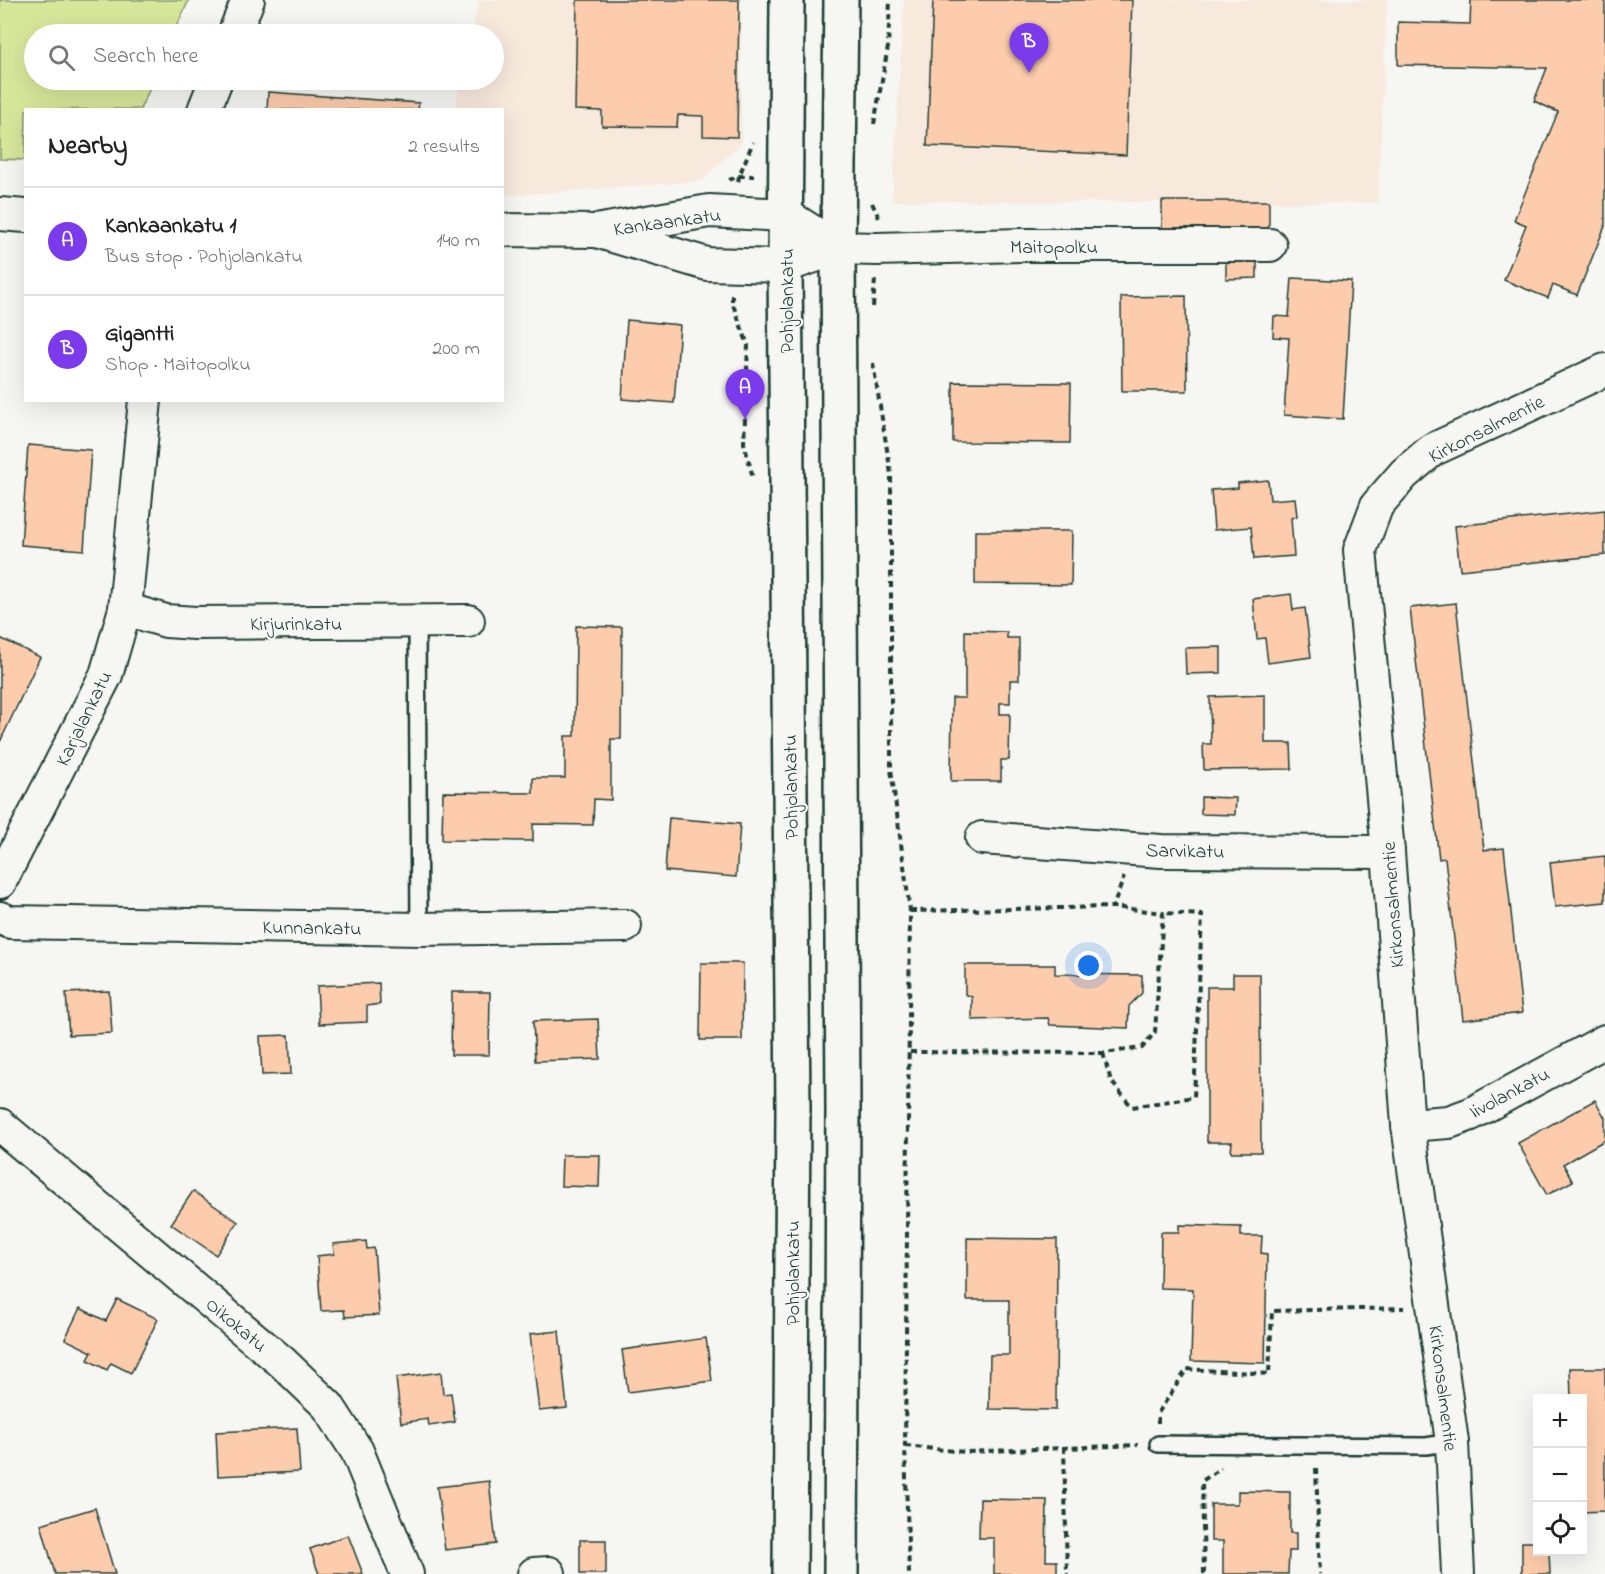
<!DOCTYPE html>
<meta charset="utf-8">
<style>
body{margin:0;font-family:"Indie Flower",sans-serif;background:#f2f2f2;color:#222}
.controls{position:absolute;right:18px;bottom:18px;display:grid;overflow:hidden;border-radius:0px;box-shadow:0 6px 24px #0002}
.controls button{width:54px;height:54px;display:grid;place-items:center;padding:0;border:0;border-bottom:2px solid #e0e0e0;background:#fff;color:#222;font:30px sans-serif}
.you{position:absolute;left:1089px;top:966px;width:21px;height:21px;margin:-15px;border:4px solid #fff;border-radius:50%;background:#1a73e8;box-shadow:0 0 0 9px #1a73e833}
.badge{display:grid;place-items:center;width:39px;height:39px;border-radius:50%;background:#7c3aed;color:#fff;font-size:20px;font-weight:700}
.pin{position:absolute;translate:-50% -50px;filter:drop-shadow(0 2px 3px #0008)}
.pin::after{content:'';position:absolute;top:32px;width:21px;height:18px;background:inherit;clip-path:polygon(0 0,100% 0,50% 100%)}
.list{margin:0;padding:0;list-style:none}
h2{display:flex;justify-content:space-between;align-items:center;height:78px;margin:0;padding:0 24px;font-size:26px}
h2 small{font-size:20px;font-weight:400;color:#767676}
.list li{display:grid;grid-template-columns:39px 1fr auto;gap:18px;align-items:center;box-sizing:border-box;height:108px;padding:0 24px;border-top:2px solid #e0e0e0}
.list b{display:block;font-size:22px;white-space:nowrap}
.list p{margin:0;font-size:20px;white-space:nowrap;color:#767676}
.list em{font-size:20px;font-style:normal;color:#767676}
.icon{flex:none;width:33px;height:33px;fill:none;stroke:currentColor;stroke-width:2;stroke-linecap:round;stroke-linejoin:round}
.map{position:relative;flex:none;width:1605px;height:1574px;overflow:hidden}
.search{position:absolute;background:#fff;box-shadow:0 6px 24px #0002;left:24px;top:24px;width:480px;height:66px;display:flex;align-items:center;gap:15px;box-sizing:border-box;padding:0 21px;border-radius:33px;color:#767676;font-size:22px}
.panel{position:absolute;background:#fff;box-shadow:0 6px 24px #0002;left:24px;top:108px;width:480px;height:294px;border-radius:0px}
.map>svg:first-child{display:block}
.built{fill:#f8e9dd}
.green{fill:#d7e79a;stroke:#7b9267;stroke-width:1.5}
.building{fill:#fdccac;stroke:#1f3d34;stroke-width:1.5}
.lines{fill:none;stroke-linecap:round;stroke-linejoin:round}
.service-casing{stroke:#1f3d34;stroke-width:20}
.minor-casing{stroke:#1f3d34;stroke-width:36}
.secondary-casing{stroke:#1f3d34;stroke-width:38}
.path{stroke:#1f3d34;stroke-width:4;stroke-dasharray:6 4.5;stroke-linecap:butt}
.service{stroke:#f6f6f2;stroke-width:15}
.minor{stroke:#f6f6f2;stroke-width:32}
.secondary{stroke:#f6f6f2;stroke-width:33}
.labels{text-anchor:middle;stroke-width:4.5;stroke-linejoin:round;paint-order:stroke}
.street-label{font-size:20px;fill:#1f3d34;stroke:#f6f6f2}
</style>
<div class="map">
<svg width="1605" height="1574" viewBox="0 0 1605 1574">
<rect width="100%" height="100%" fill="#f6f6f2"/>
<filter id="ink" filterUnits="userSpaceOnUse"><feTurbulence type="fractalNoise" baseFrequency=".0167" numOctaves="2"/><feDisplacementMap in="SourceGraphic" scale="12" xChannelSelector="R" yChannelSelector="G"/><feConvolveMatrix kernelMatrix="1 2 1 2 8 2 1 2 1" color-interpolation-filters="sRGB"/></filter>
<g filter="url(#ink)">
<g class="built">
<polygon points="479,0 741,0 741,144 701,181 503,196 502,110 455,110 461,80 494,80 494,34 471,34"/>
<polygon points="904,0 1387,0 1378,203 892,201"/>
</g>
<polygon class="green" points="0,0 189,0 173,34 34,34 34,80 154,80 140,109 26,110 25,160 0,159"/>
<g class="building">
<polygon points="577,0 739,0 737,137 703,136 703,116 678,115 677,127 602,126 602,111 575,110"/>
<polygon points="933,0 1132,0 1126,155 927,146"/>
<polygon points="1471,0 1605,0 1605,226 1577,295 1553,285 1548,298 1504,280 1526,225 1514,220 1558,112 1534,101 1547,68 1398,65 1398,22 1470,24"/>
<polygon points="268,92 419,103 418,110 267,110"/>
<rect x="1162" y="201" width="107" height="32"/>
<polygon points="1226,261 1257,261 1257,278 1226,279"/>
<polygon points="1292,278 1351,281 1343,419 1284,415 1289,338 1273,337 1274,316 1289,317"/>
<polygon points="1186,296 1187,391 1122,391 1121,297"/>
<polygon points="627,320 680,325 674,403 622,399"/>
<polygon points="953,382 1071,383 1070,443 953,442"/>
<polygon points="28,445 91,450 84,550 21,545"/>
<polygon points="1268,480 1270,500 1295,498 1297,516 1291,518 1294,556 1254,559 1251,527 1214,530 1211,490 1238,488 1238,483"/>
<polygon points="1605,510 1605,555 1460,570 1455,526"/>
<polygon points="975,531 1072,531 1071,585 975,584"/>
<polygon points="1291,594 1293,610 1305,608 1311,657 1268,663 1265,638 1257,639 1253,599"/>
<polygon points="1456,603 1484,850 1504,848 1522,1013 1463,1020 1445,858 1439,859 1410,608"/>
<polygon points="576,626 622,627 621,739 611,739 611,800 594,799 593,825 533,824 533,841 442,840 443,792 533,793 533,778 565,778 565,736 575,736"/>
<polygon points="965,631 1007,632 1007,638 1019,638 1019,680 1010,680 1010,703 1000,703 1000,714 1010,714 1009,760 1001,760 1001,781 951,781 952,698 965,698"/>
<polygon points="0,638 40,657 0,742"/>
<polygon points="1221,647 1221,673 1186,674 1185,648"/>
<polygon points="1265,695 1265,743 1291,743 1292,769 1204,770 1203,744 1211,744 1210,697"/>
<polygon points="1201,797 1236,798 1235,815 1201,814"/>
<polygon points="669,818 740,824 736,877 665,871"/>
<polygon points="1605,856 1605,902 1555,907 1550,862"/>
<polygon points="701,963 743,963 742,1040 700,1040"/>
<polygon points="965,965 1055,965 1055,974 1142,975 1142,993 1129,1006 1128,1028 1050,1025 1048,1018 972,1020 972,997 965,994"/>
<polygon points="1233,974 1260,974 1261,1152 1231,1152 1232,1142 1207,1142 1207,987 1233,987"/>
<polygon points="379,983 380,1004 367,1006 367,1022 319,1024 317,986"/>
<polygon points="109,991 112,1033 69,1035 66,993"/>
<polygon points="452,992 490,992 489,1055 451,1055"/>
<polygon points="598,1019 600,1059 535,1061 533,1021"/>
<polygon points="289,1035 291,1074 262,1075 260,1036"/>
<polygon points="1595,1100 1605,1118 1605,1140 1563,1164 1573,1181 1547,1195 1518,1143"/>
<polygon points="562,1155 600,1155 599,1187 561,1186"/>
<polygon points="193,1191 238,1222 216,1255 171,1224"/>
<polygon points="1179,1225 1241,1227 1241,1236 1262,1236 1261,1253 1267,1254 1265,1363 1191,1361 1193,1289 1160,1288 1161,1232 1179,1232"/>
<polygon points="967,1238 1057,1239 1056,1410 989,1409 990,1355 1009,1355 1009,1300 967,1300"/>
<polygon points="366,1241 367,1249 374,1248 379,1315 345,1317 344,1310 321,1311 317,1256 334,1254 333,1244"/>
<polygon points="117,1299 158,1319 131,1373 111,1363 107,1370 88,1360 92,1352 65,1339 80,1308 106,1321"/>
<polygon points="559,1331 567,1408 539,1411 530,1334"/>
<polygon points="706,1338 712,1381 628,1392 622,1350"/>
<polygon points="1570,1368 1605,1368 1605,1511 1582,1512 1582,1398 1571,1398"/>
<polygon points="441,1372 443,1394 451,1393 455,1422 429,1426 428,1419 401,1423 396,1378"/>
<polygon points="297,1428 300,1472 218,1476 216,1432"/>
<polygon points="489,1481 496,1544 445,1550 437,1487"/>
<polygon points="1238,1491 1290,1492 1290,1533 1296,1533 1296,1551 1289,1551 1288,1574 1223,1574 1223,1541 1211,1541 1211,1504 1238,1504"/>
<polygon points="980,1499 1047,1500 1046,1561 1057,1561 1057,1574 994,1574 994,1538 979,1538"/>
<polygon points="95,1508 115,1574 55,1574 41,1524"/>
<polygon points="348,1535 363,1574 319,1574 310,1549"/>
<rect x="580" y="1540" width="26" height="34"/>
<polygon points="1522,1542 1538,1542 1538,1552 1549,1552 1550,1574 1522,1574"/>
</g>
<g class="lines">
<g class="service-casing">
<g id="service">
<polyline points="417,622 419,929"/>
<polyline points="1158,1444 1426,1446 1452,1442"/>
</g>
</g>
<g class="minor-casing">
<g id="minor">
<polyline points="234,34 248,0"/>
<polyline points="204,110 216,80"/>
<polyline points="0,214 26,216"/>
<polyline points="502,230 596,231 709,211 786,215 838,248"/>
<polyline points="596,231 707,264 785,266 838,248 877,249 1020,245 1270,245"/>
<polyline points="125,609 166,621 195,623 468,621"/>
<polyline points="982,838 1161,851 1388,852"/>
<polyline points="0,882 106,675 125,609 145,400"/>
<polyline points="0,918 10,922 419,929 625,926"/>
<polyline points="0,1125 282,1362 328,1406 357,1451 407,1574"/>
<polyline points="1408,1125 1449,1122 1471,1114 1605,1041"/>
<polyline points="534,1574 549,1573"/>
<polyline points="1458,1574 1452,1442 1408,1125 1388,852 1360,550 1377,505 1404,474 1432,450 1605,370"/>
</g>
</g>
<g class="secondary-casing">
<g id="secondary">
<polyline points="787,0 785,266 793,1108 790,1574"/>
<polyline points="841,0 838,248 843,1109 841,1574"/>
</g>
</g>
<g class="path">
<polyline points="874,124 888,47 890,0"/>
<polyline points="729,180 739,176 754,176"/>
<polyline points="738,182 739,176 753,142"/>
<polyline points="872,203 879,218"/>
<polyline points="732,295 732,302 748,345 744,443 753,478"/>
<polyline points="873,307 875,279"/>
<polyline points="873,363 891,474 891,769 910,911 905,1446 909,1574"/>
<polyline points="910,911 1113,907 1124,877"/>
<polyline points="910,1052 1103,1053 1142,1048 1155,1032 1163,913 1113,907"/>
<polyline points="1103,1053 1111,1081 1132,1107 1194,1097 1202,915 1163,913"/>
<polyline points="1158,1423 1158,1413 1187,1369 1269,1374 1272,1311 1404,1308"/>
<polyline points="905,1446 965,1452 1138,1445"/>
<polyline points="1064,1447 1067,1574"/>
<polyline points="1316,1468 1320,1574"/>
<polyline points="1204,1574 1202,1481 1221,1468"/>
</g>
<use href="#service" class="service"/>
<use href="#minor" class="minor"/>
<use href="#secondary" class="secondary"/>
</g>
</g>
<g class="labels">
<g class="street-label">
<text transform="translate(667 221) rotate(-8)" y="7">Kankaankatu</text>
<text x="1054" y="253">Maitopolku</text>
<text transform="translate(786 301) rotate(-90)" y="7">Pohjolankatu</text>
<text transform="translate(1486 428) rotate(-27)" y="7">Kirkonsalmentie</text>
<text x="296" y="630">Kirjurinkatu</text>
<text transform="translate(83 718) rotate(-64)" y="7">Karjalankatu</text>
<text transform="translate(790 787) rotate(-91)" y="7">Pohjolankatu</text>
<text transform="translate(1185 850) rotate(1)" y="7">Sarvikatu</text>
<text transform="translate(1392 905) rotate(-94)" y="7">Kirkonsalmentie</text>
<text transform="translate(312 927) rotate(1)" y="7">Kunnankatu</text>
<text transform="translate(1509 1092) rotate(-28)" y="7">Iivolankatu</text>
<text transform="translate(792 1273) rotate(-90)" y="7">Pohjolankatu</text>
<text transform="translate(237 1324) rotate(40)" y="7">Oikokatu</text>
<text transform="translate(1444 1388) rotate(83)" y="7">Kirkonsalmentie</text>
</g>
</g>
</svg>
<div class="controls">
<button>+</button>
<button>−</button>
<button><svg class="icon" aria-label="locate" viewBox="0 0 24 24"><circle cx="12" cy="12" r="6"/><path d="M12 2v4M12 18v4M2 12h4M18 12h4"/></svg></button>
</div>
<div class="you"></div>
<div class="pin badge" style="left:745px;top:419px">A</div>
<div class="pin badge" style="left:1029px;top:73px">B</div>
<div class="search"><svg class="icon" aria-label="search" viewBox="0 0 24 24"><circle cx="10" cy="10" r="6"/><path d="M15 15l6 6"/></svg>Search here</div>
<section class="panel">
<h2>Nearby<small>2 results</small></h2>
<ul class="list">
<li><span class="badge">A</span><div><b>Kankaankatu 1</b><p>Bus stop · Pohjolankatu</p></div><em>140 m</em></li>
<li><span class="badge">B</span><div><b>Gigantti</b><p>Shop · Maitopolku</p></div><em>200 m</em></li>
</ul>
</section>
</div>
